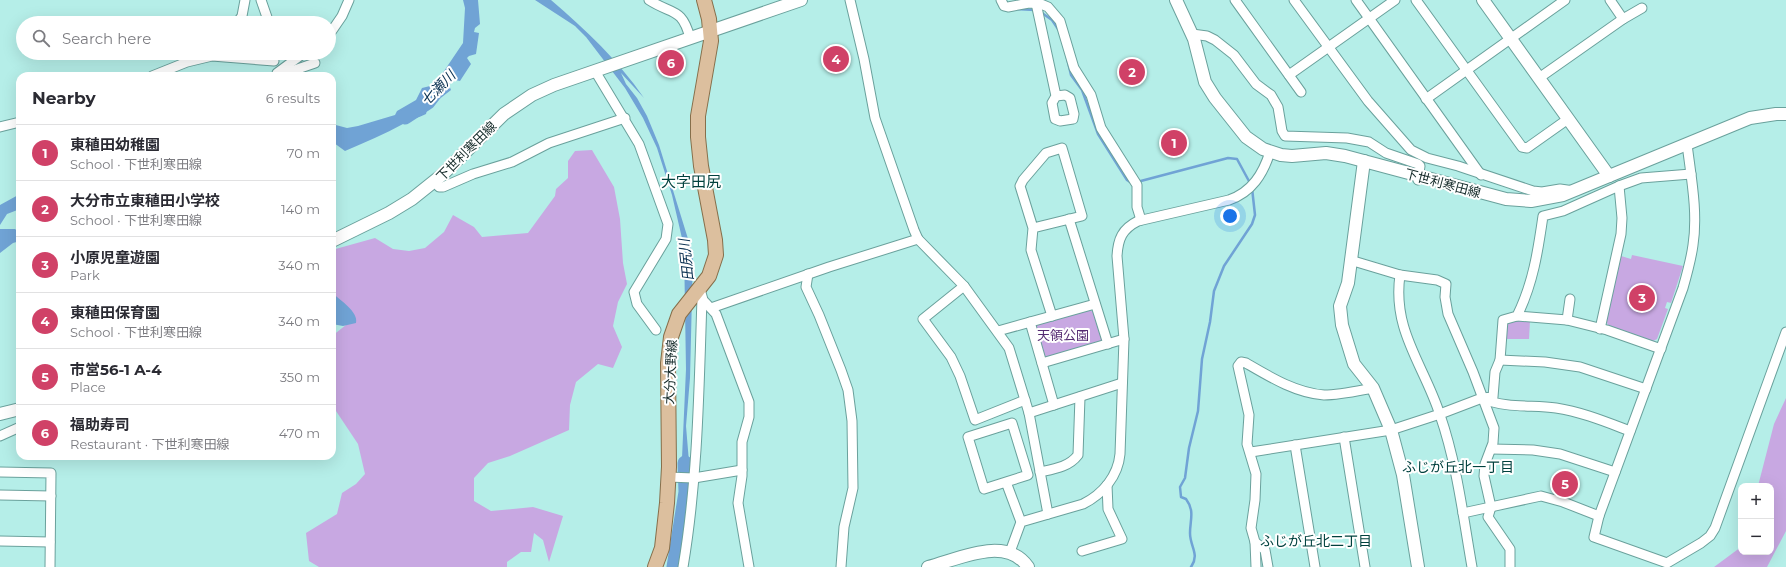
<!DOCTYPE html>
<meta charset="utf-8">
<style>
body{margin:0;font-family:Montserrat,"Noto Sans JP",sans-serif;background:#f2f2f3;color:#2b2b33}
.controls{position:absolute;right:12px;bottom:12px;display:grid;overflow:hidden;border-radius:8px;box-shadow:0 4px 16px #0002}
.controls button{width:36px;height:36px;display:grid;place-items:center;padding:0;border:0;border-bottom:1px solid #e1e1e2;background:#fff;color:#2b2b33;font:20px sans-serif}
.you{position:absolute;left:1230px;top:216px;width:14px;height:14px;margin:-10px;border:3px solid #fff;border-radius:50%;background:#1a73e8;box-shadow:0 0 0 6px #1a73e833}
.badge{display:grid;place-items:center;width:26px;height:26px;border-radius:50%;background:#d04167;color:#fff;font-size:13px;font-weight:700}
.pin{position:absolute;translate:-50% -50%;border:2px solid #fff;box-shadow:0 1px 4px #0006}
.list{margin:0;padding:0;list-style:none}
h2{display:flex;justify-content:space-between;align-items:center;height:52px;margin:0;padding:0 16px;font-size:17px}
h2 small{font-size:13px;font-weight:400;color:#7c7c81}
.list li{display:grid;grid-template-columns:26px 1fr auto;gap:12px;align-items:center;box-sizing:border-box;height:56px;padding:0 16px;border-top:1px solid #e1e1e2}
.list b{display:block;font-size:15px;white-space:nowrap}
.list p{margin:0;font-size:13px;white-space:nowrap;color:#7c7c81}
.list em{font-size:13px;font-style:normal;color:#7c7c81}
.icon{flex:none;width:22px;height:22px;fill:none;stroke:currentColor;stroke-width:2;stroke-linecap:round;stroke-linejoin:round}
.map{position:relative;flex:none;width:1786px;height:567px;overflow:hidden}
.search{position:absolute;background:#fff;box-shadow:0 4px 16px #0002;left:16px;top:16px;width:320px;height:44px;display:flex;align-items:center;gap:10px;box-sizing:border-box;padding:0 14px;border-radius:22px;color:#7c7c81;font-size:15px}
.panel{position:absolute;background:#fff;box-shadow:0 4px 16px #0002;left:16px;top:72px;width:320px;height:388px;border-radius:12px}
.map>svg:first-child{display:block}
.green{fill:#c8a8e2}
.water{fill:#70a3d5}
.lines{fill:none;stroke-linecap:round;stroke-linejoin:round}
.stream{stroke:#70a3d5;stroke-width:2.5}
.river{stroke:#70a3d5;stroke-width:15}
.street-casing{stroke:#6aa19c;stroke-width:11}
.secondary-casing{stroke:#6aa19c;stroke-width:14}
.primary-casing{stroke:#866f4b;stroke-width:16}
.street{stroke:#fff;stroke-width:9}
.secondary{stroke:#fff;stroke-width:12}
.primary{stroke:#dcbf9e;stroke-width:14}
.labels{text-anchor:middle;stroke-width:4;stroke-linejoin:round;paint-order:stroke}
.street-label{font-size:13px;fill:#122827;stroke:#fff}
.park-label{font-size:13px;fill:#542a71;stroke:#fff}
.water-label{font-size:14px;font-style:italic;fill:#072e4f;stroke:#fff}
.neighbourhood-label{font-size:14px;fill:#01413e;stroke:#fff}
.quarter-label{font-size:15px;fill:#01413e;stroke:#fff}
</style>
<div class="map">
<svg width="1786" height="567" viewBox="0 0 1786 567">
<rect width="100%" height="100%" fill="#b5eee8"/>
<g class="green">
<polygon points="592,150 614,187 620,219 623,263 627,284 618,302 613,326 622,347 613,368 598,364 576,382 570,405 569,430 510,456 488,463 474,478 474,501 491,511 533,507 563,516 549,562 543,540 534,533 531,552 521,552 507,562 507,567 319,567 309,561 306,533 337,514 342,493 356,484 365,474 358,444 332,405 332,336 351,321 332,299 332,250 375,238 393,249 409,251 425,248 444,232 453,215 474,227 482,237 528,233 555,196 556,189 568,178 568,161 575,151"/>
<polygon points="1632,255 1683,266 1671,303 1667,302 1665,308 1668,309 1657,339 1653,341 1608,325 1606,321 1621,256 1631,259"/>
<polygon points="1090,310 1093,312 1102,339 1100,343 1048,358 1043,356 1035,328 1038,324"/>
<polygon points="1509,320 1530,321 1529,339 1505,339 1505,324"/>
<polygon points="1786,398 1786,531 1767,567 1714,567 1741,547 1741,552 1771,552 1771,486 1758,486 1774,424"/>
</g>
<g class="water">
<path d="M463,0H478L480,24L475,28L474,32L479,33L476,54L469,56L467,58L471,64L460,81L455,80L450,82L449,85L451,90L438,100L425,101L423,105L427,110L426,114C419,118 410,119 403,124C385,134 365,142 345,151L334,143L332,144V124L347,128L358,126L395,115L397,111L416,100L422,88L430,86L440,77L463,43L465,8Z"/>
<path d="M535,0H551C586,30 618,60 644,98L621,73L626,84L637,98L647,116L659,145L693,255L690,378L686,426L690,474L683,473L682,458L686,369L684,247L672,195L657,148L643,118L625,88L586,37L575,26Z"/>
<polygon points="20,194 20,209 7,214 0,225 0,205"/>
<polygon points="0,229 15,229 20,233 20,241 13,243 0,253"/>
<path d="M332,293C339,299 359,312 356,323L343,326L332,324Z"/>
</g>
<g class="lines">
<g class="stream">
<polyline points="1015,9 1035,10"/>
<polyline points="1042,13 1052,20 1058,29"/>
<polyline points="1067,58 1071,75 1082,90 1098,134 1127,180 1130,182"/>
<polyline points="1137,182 1228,158 1237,159 1250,183"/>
<path d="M1191,567C1200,554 1190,547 1190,533C1190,520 1195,511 1186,499L1181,497L1180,487L1185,478L1189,448L1198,411L1202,359L1210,322L1214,291L1224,266L1252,224L1255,215L1252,188"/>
</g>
<g class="river">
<polyline points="405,117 428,102 442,84"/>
<polyline points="674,567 686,492 685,463"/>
</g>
<g class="street-casing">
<g id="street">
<polyline points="261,0 269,23"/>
<path d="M649,0C672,15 682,7 690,38"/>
<polyline points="850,0 864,59 875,118 914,230 918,239 964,286 1009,348 1029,413 1048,514"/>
<polyline points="1001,0 1004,6 1008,7 1029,3 1041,4 1048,7 1060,21 1074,68 1091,95 1101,128 1137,185 1137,207 1141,220"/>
<polyline points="1235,0 1301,92"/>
<polyline points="1294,0 1368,101 1411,150 1427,158 1458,166 1533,191 1542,192 1560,189 1574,191"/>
<polyline points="1356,0 1481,175"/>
<polyline points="1416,0 1522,147 1527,148 1568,119"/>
<polyline points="1610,0 1623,19"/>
<polyline points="1036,3 1056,96 1052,103 1055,119 1060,121 1073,119 1074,114 1070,98 1065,95 1056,96"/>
<polyline points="237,23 242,16 245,0"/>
<polyline points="1192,34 1207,36 1215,40 1234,55 1256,84 1271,95 1278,107 1282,131 1285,136 1347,138 1369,142 1386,153 1418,164 1420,166 1418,180"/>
<polyline points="329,35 342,16 349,0"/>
<polyline points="595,71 639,144 668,224 666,239 634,292 637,304 656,330"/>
<polyline points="277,73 304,53"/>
<polyline points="1289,75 1395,0"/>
<polyline points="152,76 187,62 212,56 274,61"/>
<polyline points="277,76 315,63"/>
<polyline points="1539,78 1623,19 1642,8"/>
<polyline points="1426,99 1565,0"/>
<polyline points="0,127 20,122"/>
<path d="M1687,144C1691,177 1698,212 1693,245C1691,260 1687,274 1683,288L1599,516L1594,537L1667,563L1701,543L1710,536L1715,528L1786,332"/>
<polyline points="435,182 439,187 443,187 473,174 512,162 549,143 625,118"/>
<polyline points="1069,219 1108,344"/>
<polyline points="1033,228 1082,216 1062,148 1046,153 1023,180 1020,186 1033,228 1031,250 1052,316"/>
<polyline points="1350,260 1400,275 1437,280 1446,284 1445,297 1448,314 1473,372 1494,428 1493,443 1485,464 1484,476 1491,507 1488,517 1510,549 1510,567"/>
<polyline points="808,274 806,287 819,315 841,370 848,390 852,421 853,488 844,527 841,567"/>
<path d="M1400,275C1392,331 1424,365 1440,415C1457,464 1463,516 1472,567"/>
<polyline points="964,286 923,319 951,357 960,376 975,420 1025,400"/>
<polyline points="700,289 703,300 716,314 749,402 749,417 742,442 742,476 738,503 749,567"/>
<polyline points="711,308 829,267 918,239"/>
<polyline points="1517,316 1567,320 1607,330 1661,349"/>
<polyline points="1567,320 1570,299"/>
<polyline points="1030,322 1054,405"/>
<polyline points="1600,329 1621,234 1622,218 1619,186"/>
<polyline points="998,331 1095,304"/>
<polyline points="1500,360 1545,362 1580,367 1646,389"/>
<polyline points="1042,363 1124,339"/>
<path d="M1483,399C1506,408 1532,405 1556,408C1582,412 1606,422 1630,431"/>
<polyline points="1029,413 1122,383"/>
<polyline points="0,436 20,427"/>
<polyline points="1344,437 1365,567"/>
<polyline points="1295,445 1315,567"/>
<polyline points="1491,449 1533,450 1560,454 1615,472"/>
<path d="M1251,452L1391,430L1440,414L1482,398L1493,397L1495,372L1500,360L1503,320L1517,316C1533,284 1538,251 1543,216L1563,211L1619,186L1641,178L1691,174"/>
<polyline points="0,472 51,473 50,567"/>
<path d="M1040,472C1054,469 1069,467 1078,455L1080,397"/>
<polyline points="668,477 694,478 742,470"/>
<polyline points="1006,482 1028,475 1012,423 968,437 984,489 1006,482 1021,522"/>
<polyline points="0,495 51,496"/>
<polyline points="1463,513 1541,496 1563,502 1599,516"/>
<polyline points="0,541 50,542"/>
<polyline points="1255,542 1256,567"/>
<polyline points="1082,551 1122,539 1108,509 1107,485"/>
<path d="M1010,552L1021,522L1083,504C1103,494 1118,476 1120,454L1124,339L1117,256C1118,239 1122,229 1138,221L1229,200C1252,192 1263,174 1270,152"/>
<path d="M683,567C698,478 699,388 702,298"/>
<path d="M1268,567L1265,550L1255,542L1251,528L1255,500L1256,474L1247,444L1249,415L1238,366L1241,362L1246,363C1270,377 1296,393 1324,395C1340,395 1357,391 1373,388"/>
</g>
</g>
<g class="secondary-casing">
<g id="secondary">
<polyline points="1176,0 1194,39 1205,82 1215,98 1246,137 1263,149 1281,155 1292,156 1326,153 1345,156 1506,199 1531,201 1563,195 1750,118 1776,114 1786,114"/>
<polyline points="1483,0 1609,176"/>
<polyline points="1364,161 1348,283 1340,306 1342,325 1354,364 1373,388 1391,430 1403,475 1418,567"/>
<polyline points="332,241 389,213 412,199 442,175 504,114 532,95 554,85 801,0"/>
<polyline points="0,414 20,409"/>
<path d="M928,567C959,559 1006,535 1028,567"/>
</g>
</g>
<g class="primary-casing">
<polyline id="primary" points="655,567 662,548 667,503 669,467 668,363 671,337 679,314 709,276 716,255 715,240 701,166 698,137 698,116 711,41 709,19 704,0"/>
</g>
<use href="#street" class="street"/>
<use href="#secondary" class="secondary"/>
<use href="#primary" class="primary"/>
</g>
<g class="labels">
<g class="street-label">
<text transform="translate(466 151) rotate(-45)" y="5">下世利寒田線</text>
<text transform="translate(1443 183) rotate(15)" y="5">下世利寒田線</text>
<text transform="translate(670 372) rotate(-87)" y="5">大分大野線</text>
</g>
<g class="park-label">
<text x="1063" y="340">天領公園</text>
</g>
<g class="water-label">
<text transform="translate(438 88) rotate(-46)" y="5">七瀬川</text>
<text transform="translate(686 260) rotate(-96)" y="5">田尻川</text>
</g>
<g class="neighbourhood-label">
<text x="1458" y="472">ふじが丘北一丁目</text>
<text x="1316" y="546">ふじが丘北二丁目</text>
</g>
<g class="quarter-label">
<text x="691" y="187">大字田尻</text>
</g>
</g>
</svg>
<div class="controls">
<button>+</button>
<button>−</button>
</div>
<div class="you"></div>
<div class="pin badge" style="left:1174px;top:143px">1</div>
<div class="pin badge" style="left:1132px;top:72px">2</div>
<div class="pin badge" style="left:1642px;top:298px">3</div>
<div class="pin badge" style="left:836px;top:59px">4</div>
<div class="pin badge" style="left:1565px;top:484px">5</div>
<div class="pin badge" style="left:671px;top:63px">6</div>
<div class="search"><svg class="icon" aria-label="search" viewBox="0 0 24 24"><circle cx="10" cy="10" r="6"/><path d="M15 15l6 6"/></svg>Search here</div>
<section class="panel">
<h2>Nearby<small>6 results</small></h2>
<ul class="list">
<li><span class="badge">1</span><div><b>東稙田幼稚園</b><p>School · 下世利寒田線</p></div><em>70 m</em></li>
<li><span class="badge">2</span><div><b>大分市立東稙田小学校</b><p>School · 下世利寒田線</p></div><em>140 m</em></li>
<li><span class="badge">3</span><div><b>小原児童遊園</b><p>Park</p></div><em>340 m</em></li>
<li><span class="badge">4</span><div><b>東稙田保育園</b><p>School · 下世利寒田線</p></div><em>340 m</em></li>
<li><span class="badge">5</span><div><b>市営56-1 A-4</b><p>Place</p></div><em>350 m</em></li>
<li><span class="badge">6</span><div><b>福助寿司</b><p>Restaurant · 下世利寒田線</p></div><em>470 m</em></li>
</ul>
</section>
</div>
